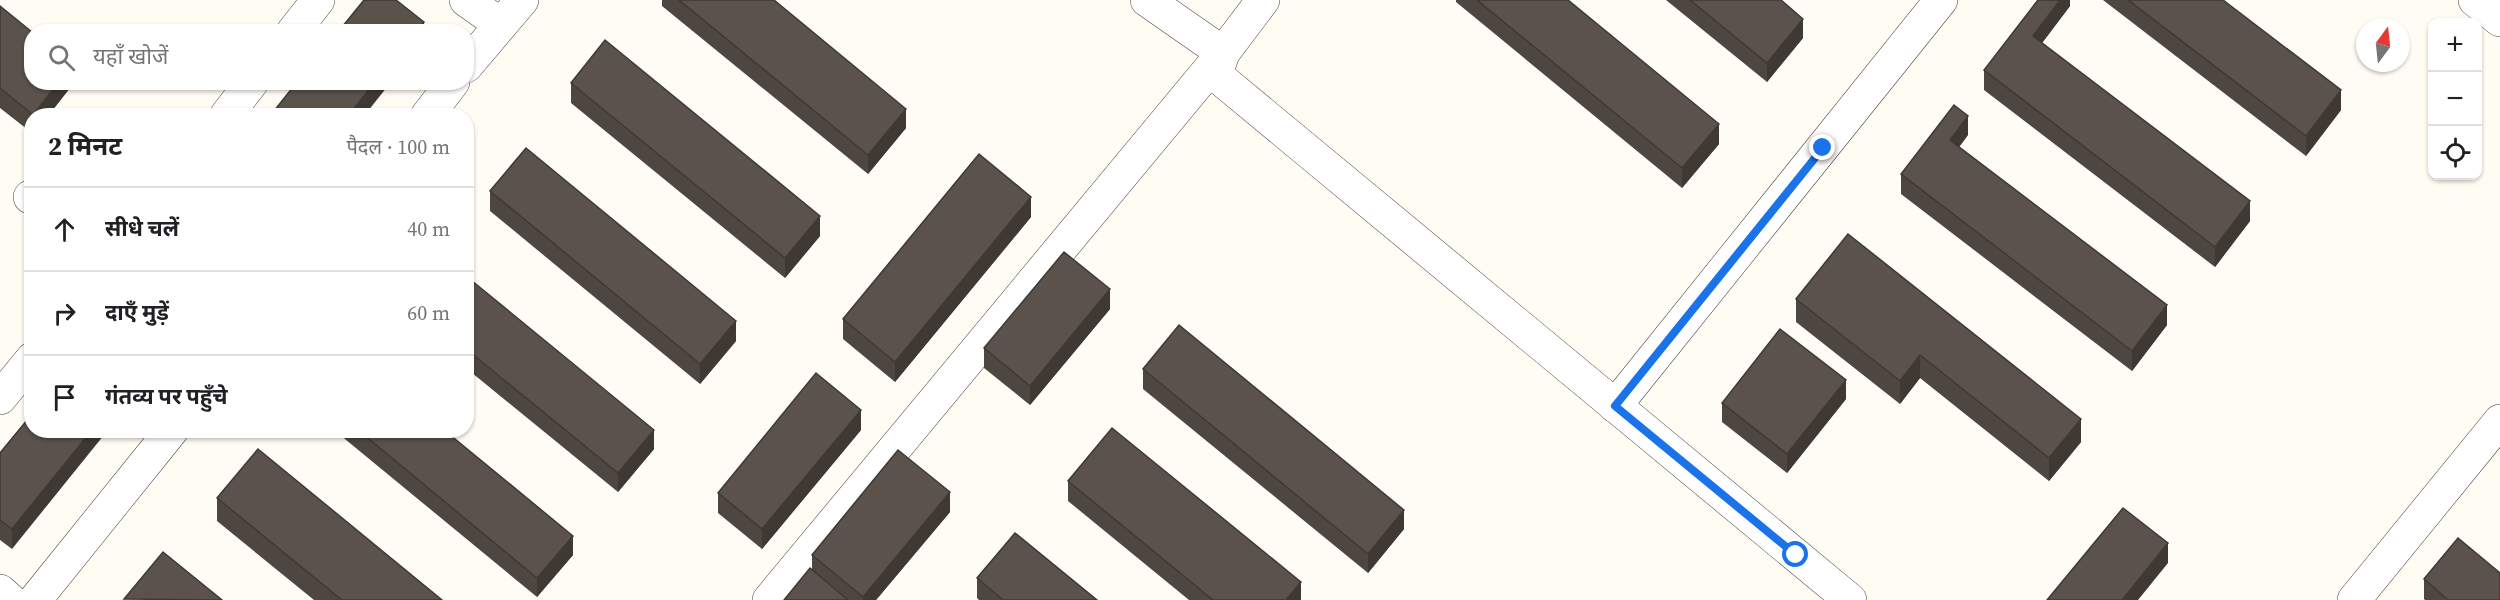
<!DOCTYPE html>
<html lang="hi">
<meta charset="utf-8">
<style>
body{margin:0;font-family:"Source Serif 4","Noto Sans Devanagari",serif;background:#f2f2f2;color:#202124}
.controls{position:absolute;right:18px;top:18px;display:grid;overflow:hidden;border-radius:12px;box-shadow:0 2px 4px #0004}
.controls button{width:54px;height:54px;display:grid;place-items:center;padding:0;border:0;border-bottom:2px solid #e0e0e0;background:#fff;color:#202124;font:30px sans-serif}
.compass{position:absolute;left:2356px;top:18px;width:54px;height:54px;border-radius:50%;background:#fff;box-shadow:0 2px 4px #0004;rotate:15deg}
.stop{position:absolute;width:18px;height:18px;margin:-14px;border:4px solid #1a73e8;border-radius:50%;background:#fff}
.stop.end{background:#1a73e8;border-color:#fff;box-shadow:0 2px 6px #0008}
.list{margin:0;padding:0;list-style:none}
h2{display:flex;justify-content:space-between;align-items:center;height:78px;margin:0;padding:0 24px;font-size:26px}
h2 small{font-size:20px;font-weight:400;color:#757577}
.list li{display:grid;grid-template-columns:39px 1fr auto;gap:18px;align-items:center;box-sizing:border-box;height:84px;padding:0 24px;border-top:2px solid #e0e0e0}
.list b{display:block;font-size:22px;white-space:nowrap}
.list em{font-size:20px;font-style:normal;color:#757577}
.icon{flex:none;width:33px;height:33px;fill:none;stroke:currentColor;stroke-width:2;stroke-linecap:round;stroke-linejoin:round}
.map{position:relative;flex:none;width:2500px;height:600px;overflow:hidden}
.search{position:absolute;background:#fff;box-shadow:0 2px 4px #0004;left:24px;top:24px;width:450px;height:66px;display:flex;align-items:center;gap:15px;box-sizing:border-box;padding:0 21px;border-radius:24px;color:#757577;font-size:22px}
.panel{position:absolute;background:#fff;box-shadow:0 2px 4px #0004;left:24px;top:108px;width:450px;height:330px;border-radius:24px}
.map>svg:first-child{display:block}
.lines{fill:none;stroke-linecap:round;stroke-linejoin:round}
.minor-casing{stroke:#434343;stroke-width:34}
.minor{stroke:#fff;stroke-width:33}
.wall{fill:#4d4740}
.shaded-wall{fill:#3f3934}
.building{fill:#5a524b;stroke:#3f3934;stroke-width:1.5}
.route{stroke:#1a73e8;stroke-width:8}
</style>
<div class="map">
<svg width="2500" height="600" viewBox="0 0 2500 600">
<rect width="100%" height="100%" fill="#fffdf3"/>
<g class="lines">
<g class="minor-casing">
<g id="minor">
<polyline points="466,0 500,24"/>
<polyline points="1147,0 1223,53 1216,75 1850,600"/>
<polyline points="2475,0 2500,20"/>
<polyline points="293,32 318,0"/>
<polyline points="466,66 522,0"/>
<polyline points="226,116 252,82"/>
<polyline points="427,116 453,82"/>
<polyline points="30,197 32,198"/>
<polyline points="0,398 32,359"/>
<polyline points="1615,406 1941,0"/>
<polyline points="0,591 10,600"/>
<polyline points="35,600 172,430"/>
<polyline points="769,600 1223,53 1263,0"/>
<polyline points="2354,600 2500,421"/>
</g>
</g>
<use href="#minor" class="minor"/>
</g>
<g class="wall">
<polygon points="662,0 774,0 906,128 868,174 662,6"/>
<polygon points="1456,0 1568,0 1719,144 1682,188 1456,2"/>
<polygon points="1666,0 1781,0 1803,38 1767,82"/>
<polygon points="2070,0 2070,6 2042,43 2250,221 2215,267 1984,90 1984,70"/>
<polygon points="2103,0 2223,0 2341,110 2306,156"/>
<polygon points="0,6 73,82 73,84 48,116 32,116 32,133 0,108"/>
<polygon points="571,83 820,236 785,278 571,103"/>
<polygon points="1968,135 1959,147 2167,325 2132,371 1901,194 1901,174"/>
<polygon points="490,191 736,341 700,384 490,211"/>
<polygon points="1031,217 895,382 843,339 843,319"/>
<polygon points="1848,234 2081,442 2049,481 1920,378 1900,404 1796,322 1796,299"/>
<polygon points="466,276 654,449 618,492 466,368"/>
<polygon points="1110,309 1030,405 984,368 984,348"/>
<polygon points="1143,369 1404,529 1368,573 1143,389"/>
<polygon points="1846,399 1787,473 1722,422 1722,403"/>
<polygon points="32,414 12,549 0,540 0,453"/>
<polygon points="334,430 444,430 573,555 537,597"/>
<polygon points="861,430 762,549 718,513 718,493"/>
<polygon points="1068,481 1301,600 1189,600 1068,501"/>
<polygon points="217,498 442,600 314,600 217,521"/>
<polygon points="950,512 876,600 784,600 812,570 812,555"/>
<polygon points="977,578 1097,600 979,600 977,598"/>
<polygon points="2424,579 2500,600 2425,600 2424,599"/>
</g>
<g class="shaded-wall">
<polygon points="2060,0 2070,0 2070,6 2033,55 2033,36"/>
<polygon points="1803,19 1803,38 1767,82 1767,63"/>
<polygon points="424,22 424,32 416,32"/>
<polygon points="59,82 73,82 73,84 48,116 33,116"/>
<polygon points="375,82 391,82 364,116 348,116"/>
<polygon points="2341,90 2341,110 2306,156 2306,136"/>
<polygon points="906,109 906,128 868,174 868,155"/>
<polygon points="1968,116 1968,135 1950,159 1950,140"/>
<polygon points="1719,124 1719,144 1682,188 1682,168"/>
<polygon points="1031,197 1031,217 895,382 895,362"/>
<polygon points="2250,201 2250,221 2215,267 2215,247"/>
<polygon points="820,216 820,236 785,278 785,258"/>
<polygon points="1110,289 1110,309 1030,405 1030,386"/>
<polygon points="2167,305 2167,325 2132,371 2132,351"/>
<polygon points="736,321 736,341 700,384 700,364"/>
<polygon points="1920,355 1920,378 1900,404 1900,381"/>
<polygon points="1846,380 1846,399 1787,473 1787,454"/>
<polygon points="861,410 861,430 762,549 762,529"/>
<polygon points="2081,419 2081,442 2049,481 2049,458"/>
<polygon points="92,430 108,430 12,549 12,529"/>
<polygon points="654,430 654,449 618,492 618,473"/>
<polygon points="950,492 950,512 876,600 863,600 863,597"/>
<polygon points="1404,510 1404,529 1368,573 1368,554"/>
<polygon points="573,536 573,555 537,597 537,578"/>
<polygon points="2168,543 2168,563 2138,600 2122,600"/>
<polygon points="1301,582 1301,600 1286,600"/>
</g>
<g class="building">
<polygon points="364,0 396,0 424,22 416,32 338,32"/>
<polygon points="679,0 774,0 906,109 868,155"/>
<polygon points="1477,0 1568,0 1719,124 1682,168"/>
<polygon points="1690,0 1781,0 1803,19 1767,63"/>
<polygon points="2038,0 2060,0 2033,36 2250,201 2215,247 1984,70"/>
<polygon points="2128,0 2223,0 2341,90 2306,136"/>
<polygon points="0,6 32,32 32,82 59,82 33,115 0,88"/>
<polygon points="605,40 820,216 785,258 571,83"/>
<polygon points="297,82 375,82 348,116 270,116"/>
<polygon points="1954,105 1968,116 1950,140 2167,305 2132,351 1901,174"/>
<polygon points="526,148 736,321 700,364 490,191"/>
<polygon points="979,154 1031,197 895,362 843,319"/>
<polygon points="1848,234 2081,419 2049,458 1920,355 1900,381 1796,299"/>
<polygon points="1064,252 1110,289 1030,386 984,348"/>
<polygon points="466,276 654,430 618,473 466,349"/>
<polygon points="1179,325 1404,510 1368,554 1143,369"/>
<polygon points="1780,329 1846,380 1787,454 1722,403"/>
<polygon points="816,373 861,410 762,529 718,493"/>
<polygon points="32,414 32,430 92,430 12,529 0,520 0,453"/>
<polygon points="1112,428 1301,582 1286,600 1213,600 1068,481"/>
<polygon points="358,430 444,430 573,536 537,578"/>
<polygon points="258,449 442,600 342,600 217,498"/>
<polygon points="898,450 950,492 863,597 812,555"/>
<polygon points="2123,508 2168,543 2122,600 2047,600"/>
<polygon points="1015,533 1097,600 1003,600 977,578"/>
<polygon points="2458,538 2500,573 2500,600 2448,600 2424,579"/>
<polygon points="163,552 222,600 124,599"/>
<polygon points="810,568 848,600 784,600"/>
</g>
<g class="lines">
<polyline class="route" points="1796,555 1615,406 1823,148"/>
</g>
</svg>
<div class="controls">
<button>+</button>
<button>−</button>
<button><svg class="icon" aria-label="locate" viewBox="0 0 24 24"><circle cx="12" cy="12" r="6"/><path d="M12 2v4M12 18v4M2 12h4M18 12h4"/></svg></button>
</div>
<svg class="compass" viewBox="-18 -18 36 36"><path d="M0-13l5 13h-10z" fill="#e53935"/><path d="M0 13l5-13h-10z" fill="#757577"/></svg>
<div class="stop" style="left:1796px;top:555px"></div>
<div class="stop end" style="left:1823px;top:148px"></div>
<div class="search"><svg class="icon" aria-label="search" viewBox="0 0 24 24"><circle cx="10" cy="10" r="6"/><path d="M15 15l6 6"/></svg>यहाँ खोजें</div>
<section class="panel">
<h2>2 मिनट<small>पैदल · 100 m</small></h2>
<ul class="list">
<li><svg class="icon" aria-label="ahead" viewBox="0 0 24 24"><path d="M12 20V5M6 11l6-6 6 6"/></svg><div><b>सीधे चलें</b></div><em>40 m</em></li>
<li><svg class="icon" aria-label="right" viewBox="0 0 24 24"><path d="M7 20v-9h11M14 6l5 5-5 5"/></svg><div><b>दाएँ मुड़ें</b></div><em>60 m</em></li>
<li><svg class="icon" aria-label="arrive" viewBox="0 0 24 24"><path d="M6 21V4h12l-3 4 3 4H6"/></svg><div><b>गंतव्य पर पहुँचे</b></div></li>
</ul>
</section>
</div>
